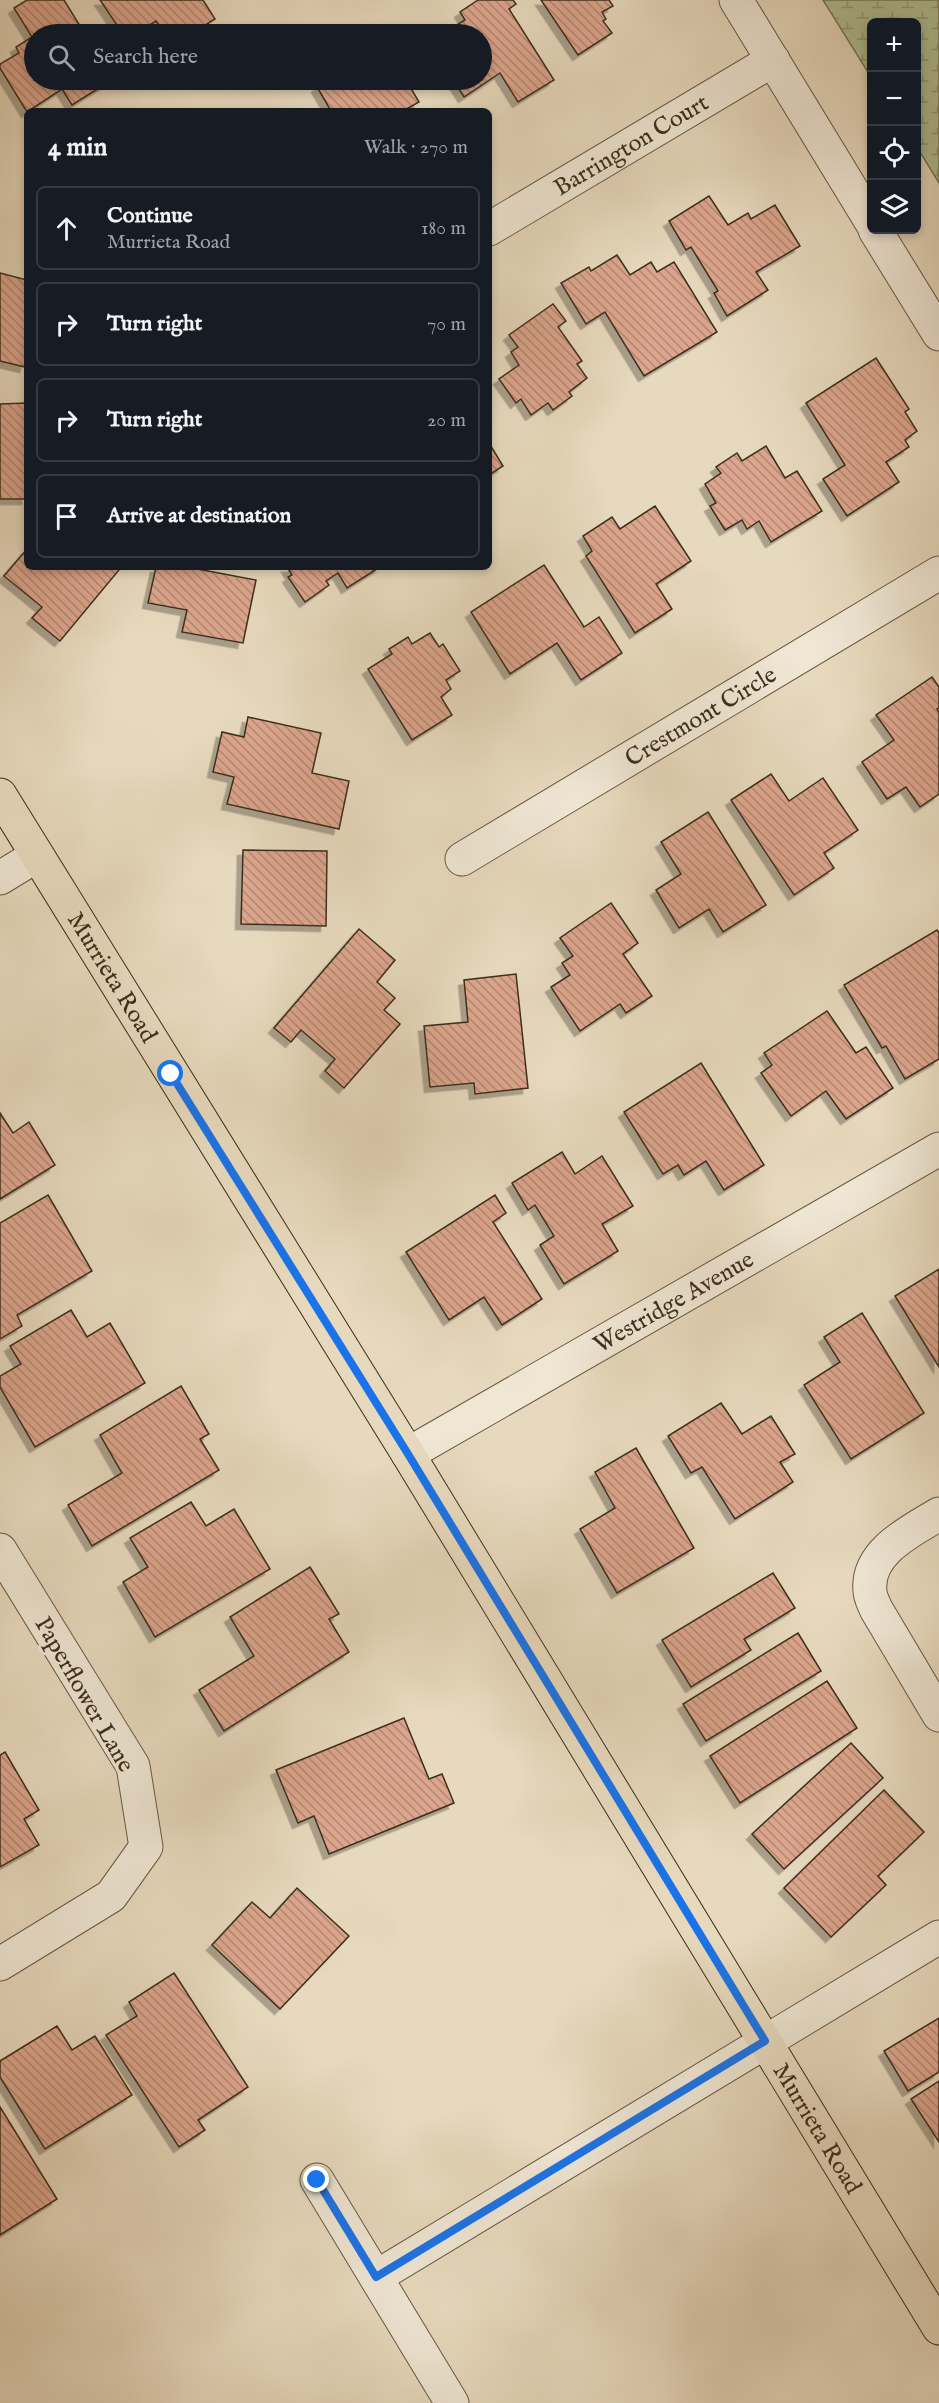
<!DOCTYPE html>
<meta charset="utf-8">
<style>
body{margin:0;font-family:"IM FELL English",serif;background:#20242c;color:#f1f3f6}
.controls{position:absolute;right:18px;top:18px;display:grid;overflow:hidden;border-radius:9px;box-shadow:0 3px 9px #0003}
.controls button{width:54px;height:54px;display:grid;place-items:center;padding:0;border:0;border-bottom:2px solid #363941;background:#171b24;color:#f1f3f6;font:30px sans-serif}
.stop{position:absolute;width:18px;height:18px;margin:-14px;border:4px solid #1a73e8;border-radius:50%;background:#fff}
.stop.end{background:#1a73e8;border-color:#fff;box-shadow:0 2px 6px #0008}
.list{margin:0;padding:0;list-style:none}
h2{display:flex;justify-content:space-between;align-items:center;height:78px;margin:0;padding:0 24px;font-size:26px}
h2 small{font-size:20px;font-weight:400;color:#9ea1a6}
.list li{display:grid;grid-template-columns:39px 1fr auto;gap:18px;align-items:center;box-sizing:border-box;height:84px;margin:0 12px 12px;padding:0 12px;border:2px solid #363941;border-radius:9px}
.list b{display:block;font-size:22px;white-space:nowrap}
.list p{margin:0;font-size:20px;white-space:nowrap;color:#9ea1a6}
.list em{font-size:20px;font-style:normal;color:#9ea1a6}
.icon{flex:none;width:33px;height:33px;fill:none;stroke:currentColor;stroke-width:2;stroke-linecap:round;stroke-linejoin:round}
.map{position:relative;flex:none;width:939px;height:2403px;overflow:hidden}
.search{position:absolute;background:#171b24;box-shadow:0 3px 9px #0003;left:24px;top:24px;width:468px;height:66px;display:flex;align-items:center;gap:15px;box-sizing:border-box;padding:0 21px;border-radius:33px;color:#9ea1a6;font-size:22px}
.panel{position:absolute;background:#171b24;box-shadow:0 3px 9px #0003;left:24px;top:108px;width:468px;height:462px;border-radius:9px}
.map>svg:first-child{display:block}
.wetland{fill:url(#wetland-marsh);stroke:#767758;stroke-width:1.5}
.building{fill:url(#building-back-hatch);stroke:#3c2e1c;stroke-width:1.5;filter:url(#shadow)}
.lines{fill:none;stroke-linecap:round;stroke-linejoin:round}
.minor-casing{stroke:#675944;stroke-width:35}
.major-casing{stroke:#3c2e1c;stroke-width:35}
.minor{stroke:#efe6d4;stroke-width:33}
.major{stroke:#e7d9bd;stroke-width:33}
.route{stroke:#1a73e8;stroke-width:8}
.labels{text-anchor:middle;stroke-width:6;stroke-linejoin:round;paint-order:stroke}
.street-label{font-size:24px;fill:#3c2e1c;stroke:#efe6d4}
</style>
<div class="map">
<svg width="939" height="2403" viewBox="0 0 939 2403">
<defs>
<pattern id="wetland-marsh" width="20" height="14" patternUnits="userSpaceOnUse" patternTransform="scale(1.5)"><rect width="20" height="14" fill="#b0c095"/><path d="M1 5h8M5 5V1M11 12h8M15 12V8" fill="none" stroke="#909c79"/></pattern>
<pattern id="building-back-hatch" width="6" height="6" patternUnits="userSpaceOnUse" patternTransform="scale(1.5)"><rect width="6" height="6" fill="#dca58d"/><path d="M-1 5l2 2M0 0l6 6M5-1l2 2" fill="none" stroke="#b48772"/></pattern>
<filter id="shadow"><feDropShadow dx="-5.5" dy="5.5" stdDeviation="0" flood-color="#0004"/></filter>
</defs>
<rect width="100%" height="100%" fill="#e7d9bd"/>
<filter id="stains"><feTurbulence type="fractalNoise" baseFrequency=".00333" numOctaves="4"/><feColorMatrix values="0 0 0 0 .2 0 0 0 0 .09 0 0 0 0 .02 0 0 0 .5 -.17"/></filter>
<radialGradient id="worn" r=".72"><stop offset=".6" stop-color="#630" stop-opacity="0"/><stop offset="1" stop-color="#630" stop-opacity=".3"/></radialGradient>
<polygon class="wetland" points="823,0 939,0 939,183 917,147 916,22 872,22 871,77"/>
<g class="building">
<polygon points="27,0 64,0 85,34 34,34 34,80 112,80 72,105 62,89 27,112 0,68 0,64 19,53 16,47 32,37 14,8"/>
<polygon points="100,0 203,0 215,19 191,34 165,34 156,21 140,31 142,34 123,34"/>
<polygon points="478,0 513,0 516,4 509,9 554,80 518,102 500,73 464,97 453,80 482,80 482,34 442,34 465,20 460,12"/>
<polygon points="541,0 609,0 613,6 602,12 606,19 603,21 612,33 578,55"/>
<polygon points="329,80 406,80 419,102 403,111 331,111 317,87"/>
<polygon points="709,196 728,225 748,213 751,219 775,205 800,246 756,272 768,290 727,316 714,293 718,291 691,247 686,250 669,221"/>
<polygon points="617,255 630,275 651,262 657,272 674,262 717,332 644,376 605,312 586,324 561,283 589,267 591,271"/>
<polygon points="0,273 27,280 27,358 25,367 0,361"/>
<polygon points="553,304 566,321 558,327 582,361 577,364 587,378 569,392 572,396 553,410 548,403 531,415 521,399 516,403 499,379 519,365 511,352 518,347 509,335"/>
<polygon points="876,358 909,409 905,412 917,431 905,440 909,447 886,462 899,482 847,516 823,479 845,465 806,403"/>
<polygon points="27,403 27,499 0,499 0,404"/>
<polygon points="489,443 503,466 489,475"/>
<polygon points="766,446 785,478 797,471 822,511 771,542 759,521 747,529 742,520 725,530 710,506 716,503 705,484 721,473 716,467 737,453 742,461"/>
<polygon points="655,506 691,561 656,584 672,609 635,633 586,556 592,551 583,536 612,517 620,529"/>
<polygon points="27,549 27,567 115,567 119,570 60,641 32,618 42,607 4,576"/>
<polygon points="544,565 584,627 599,617 622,653 581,680 557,643 510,674 471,612"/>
<polygon points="156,567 187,567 256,580 243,643 182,632 187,610 148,603"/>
<polygon points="287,567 380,567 347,588 338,573 326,581 329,585 305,602 288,577 292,575"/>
<polygon points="430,633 439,647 443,644 460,671 446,680 451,689 441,697 452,715 412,740 368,669 392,654 389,649 408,637 412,644"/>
<polygon points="932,677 939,687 939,708 937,709 939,712 939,794 920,807 906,787 887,799 862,762 894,740 876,715"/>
<polygon points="248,717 321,733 312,773 349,781 339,829 227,804 234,777 213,772 222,732 244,737"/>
<polygon points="771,774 789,801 823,778 858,830 824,853 834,868 794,895 731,800"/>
<polygon points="708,812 766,905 723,932 709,909 679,928 656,890 681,874 661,842"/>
<polygon points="243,850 327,851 326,926 241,924"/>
<polygon points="611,903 638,943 623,954 652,996 626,1013 620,1004 580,1031 551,987 570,975 562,963 573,956 560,938"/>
<polygon points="359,929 395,960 377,982 395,998 384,1010 400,1024 344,1088 325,1071 335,1059 301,1030 291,1042 274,1028"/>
<polygon points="937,930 939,933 939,1059 905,1079 886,1046 882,1048 844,985"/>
<polygon points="516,974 528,1088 475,1094 474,1083 430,1087 424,1026 468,1022 464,980"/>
<polygon points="827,1011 856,1053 866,1047 893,1088 846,1119 826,1091 791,1116 761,1073 772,1065 764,1053"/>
<polygon points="701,1063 764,1165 724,1190 706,1161 684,1175 678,1165 663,1174 624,1112"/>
<polygon points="0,1113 13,1133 29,1122 55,1165 0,1199"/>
<polygon points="562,1152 575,1174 602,1156 633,1206 602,1224 618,1251 564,1284 540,1245 554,1236 535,1205 528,1210 512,1183"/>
<polygon points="48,1195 92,1271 17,1315 22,1326 0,1339 0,1223"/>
<polygon points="495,1195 506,1213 493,1222 542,1299 502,1325 484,1297 449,1320 406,1252"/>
<polygon points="939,1269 939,1367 895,1296"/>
<polygon points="71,1310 87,1337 110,1323 145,1383 35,1447 0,1387 0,1376 21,1364 10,1346"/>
<polygon points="862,1313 924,1413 851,1459 804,1385 840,1362 824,1337"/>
<polygon points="181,1386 209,1434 200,1439 219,1470 92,1546 68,1505 122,1473 100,1435"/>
<polygon points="721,1403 742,1434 771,1416 795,1454 780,1462 793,1482 735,1519 702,1467 691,1473 668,1436"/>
<polygon points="636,1448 694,1548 617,1593 580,1529 615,1508 595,1472"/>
<polygon points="191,1502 206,1526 234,1509 270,1569 155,1637 123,1582 148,1567 130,1538"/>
<polygon points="310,1567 339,1614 329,1619 349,1652 224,1731 199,1690 254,1656 230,1617"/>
<polygon points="773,1573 795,1608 744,1639 751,1650 691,1687 662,1640"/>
<polygon points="798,1633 821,1671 706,1741 683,1704"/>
<polygon points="827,1681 857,1728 740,1803 710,1756"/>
<polygon points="404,1718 429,1779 442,1774 454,1803 329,1854 314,1816 298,1823 276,1770"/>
<polygon points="851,1743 883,1778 784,1869 752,1834"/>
<polygon points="5,1752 39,1810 24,1819 39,1845 0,1867 0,1755"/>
<polygon points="884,1790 924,1832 878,1876 886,1885 831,1937 784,1888"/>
<polygon points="297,1888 349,1936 280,2009 212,1945 252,1902 270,1918"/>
<polygon points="174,1973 248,2087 198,2120 205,2130 179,2147 106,2035 137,2016 129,2002"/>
<polygon points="939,2018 939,2072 908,2091 884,2051"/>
<polygon points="57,2026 72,2050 95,2036 132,2095 45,2149 0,2077 0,2061"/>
<polygon points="939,2081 939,2142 911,2099"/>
<polygon points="0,2107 57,2199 0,2235"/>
</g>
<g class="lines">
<g class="minor-casing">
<g id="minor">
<polyline points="736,0 872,223"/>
<path id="s1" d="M489,229L773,60"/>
<polyline points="875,230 939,334"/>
<path id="s2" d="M462,859L939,573"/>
<polyline points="0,878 36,856"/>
<path id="s3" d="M408,1454L939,1149"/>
<path d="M939,1514C911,1531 866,1552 870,1591C870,1597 874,1604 876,1609L939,1715"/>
<polyline points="0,1550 133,1766 146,1847 111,1896 0,1964"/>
<polyline points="317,2180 452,2403"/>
<polyline points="376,2277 939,1937"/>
</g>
</g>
<g class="major-casing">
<g id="major">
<path id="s4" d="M0,795L408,1454L939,2328"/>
</g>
</g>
<use href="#minor" class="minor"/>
<use href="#major" class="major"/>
</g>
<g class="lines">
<polyline class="route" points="171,1074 408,1454 765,2041 376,2277 317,2180"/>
</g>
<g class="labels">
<g class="street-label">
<text dy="8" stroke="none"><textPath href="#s1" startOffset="165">Barrington Court</textPath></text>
<text dy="8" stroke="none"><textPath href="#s2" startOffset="278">Crestmont Circle</textPath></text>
<text dy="8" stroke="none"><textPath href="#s4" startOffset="214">Murrieta Road</textPath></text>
<text dy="8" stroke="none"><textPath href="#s3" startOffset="306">Westridge Avenue</textPath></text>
<text transform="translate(85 1694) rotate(60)" y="8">Paperflower Lane</text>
<text dy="8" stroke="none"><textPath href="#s4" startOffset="1564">Murrieta Road</textPath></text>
</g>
</g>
<rect width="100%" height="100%" filter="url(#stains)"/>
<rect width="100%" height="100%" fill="url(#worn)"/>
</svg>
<div class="controls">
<button>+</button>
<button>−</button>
<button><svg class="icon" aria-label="locate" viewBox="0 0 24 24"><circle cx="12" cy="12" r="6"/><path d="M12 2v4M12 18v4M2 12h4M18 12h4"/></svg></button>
<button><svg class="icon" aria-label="layers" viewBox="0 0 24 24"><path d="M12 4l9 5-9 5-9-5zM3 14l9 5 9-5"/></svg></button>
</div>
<div class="stop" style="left:171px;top:1074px"></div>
<div class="stop end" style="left:317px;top:2180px"></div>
<div class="search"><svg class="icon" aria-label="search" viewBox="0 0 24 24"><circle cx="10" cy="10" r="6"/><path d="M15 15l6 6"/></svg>Search here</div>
<section class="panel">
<h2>4 min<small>Walk · 270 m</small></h2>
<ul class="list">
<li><svg class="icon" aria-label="ahead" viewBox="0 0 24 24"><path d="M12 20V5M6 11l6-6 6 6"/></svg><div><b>Continue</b><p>Murrieta Road</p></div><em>180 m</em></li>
<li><svg class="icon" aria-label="right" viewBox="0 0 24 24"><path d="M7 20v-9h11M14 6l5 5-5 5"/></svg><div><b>Turn right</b></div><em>70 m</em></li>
<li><svg class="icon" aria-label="right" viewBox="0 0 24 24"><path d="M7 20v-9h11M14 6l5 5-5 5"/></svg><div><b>Turn right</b></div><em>20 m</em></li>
<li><svg class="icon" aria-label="arrive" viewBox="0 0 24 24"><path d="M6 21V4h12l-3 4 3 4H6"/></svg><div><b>Arrive at destination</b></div></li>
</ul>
</section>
</div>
